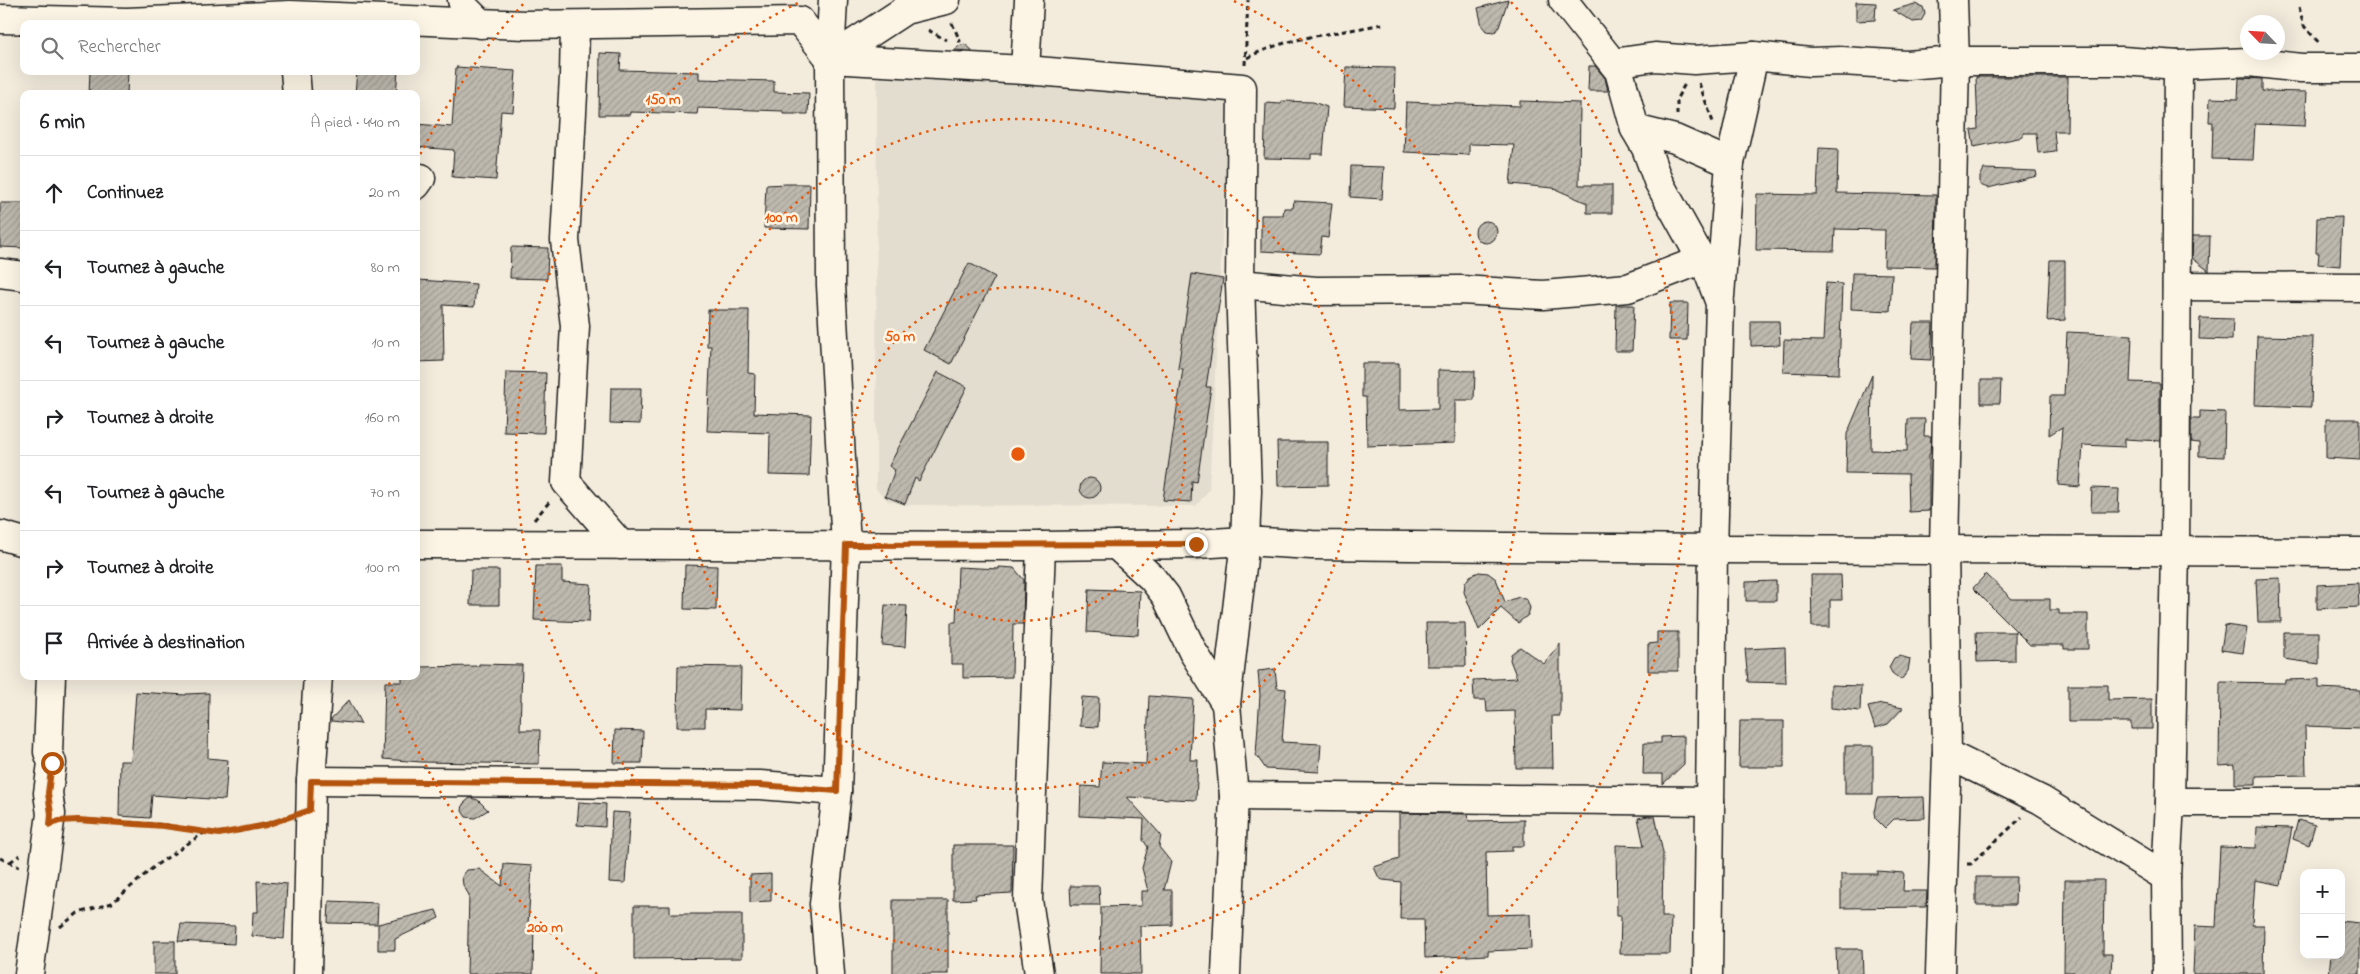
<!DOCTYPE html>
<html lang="fr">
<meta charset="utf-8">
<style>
body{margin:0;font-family:"Indie Flower",sans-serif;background:#f2f2f2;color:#202124}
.controls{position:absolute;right:15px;bottom:15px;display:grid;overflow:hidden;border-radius:10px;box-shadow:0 5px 20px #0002}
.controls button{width:45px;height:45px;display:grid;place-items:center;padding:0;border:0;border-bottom:1px solid #e0e0e0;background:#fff;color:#202124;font:25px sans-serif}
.compass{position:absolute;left:2240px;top:15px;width:45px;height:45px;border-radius:50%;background:#fff;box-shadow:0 5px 20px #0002;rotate:295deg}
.stop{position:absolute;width:15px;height:15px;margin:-11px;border:4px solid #b45309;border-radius:50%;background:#fff}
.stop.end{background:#b45309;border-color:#fff;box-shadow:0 1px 5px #0008}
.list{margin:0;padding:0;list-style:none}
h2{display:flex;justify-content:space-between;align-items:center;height:65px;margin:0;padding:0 20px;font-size:21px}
h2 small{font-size:16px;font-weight:400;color:#757577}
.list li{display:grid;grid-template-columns:32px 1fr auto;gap:15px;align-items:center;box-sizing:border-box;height:75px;padding:0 20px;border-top:1px solid #e0e0e0}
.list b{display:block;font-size:19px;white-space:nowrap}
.list em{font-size:16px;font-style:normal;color:#757577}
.icon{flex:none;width:28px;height:28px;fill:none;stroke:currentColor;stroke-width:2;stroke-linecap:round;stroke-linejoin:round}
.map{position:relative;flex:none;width:2360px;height:974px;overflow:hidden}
.search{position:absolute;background:#fff;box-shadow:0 5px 20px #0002;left:20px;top:20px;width:400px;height:55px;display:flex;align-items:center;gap:12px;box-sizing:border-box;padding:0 18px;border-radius:10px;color:#757577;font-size:19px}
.panel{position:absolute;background:#fff;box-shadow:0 5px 20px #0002;left:20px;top:90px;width:400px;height:590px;border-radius:10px}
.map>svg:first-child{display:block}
.built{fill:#e3ddcf}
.building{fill:url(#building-hatch);stroke:#1c1c1c}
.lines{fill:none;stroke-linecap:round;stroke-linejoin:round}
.minor-casing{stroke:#1c1c1c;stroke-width:31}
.path{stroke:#1c1c1c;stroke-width:3;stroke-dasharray:5 4;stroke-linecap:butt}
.minor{stroke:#fcf5e5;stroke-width:28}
.route{stroke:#b45309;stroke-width:6}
.ring{fill:none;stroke:#e8590c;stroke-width:2.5;stroke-dasharray:2.5 5}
.centre{fill:#e8590c;stroke:#fcf5e5;stroke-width:2.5}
.ring-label{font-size:15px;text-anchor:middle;font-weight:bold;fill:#e8590c;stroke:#fcf5e5;stroke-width:5;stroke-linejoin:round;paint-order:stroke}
</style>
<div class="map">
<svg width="2360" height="974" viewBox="0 0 2360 974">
<defs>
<pattern id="building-hatch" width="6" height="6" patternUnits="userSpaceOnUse" patternTransform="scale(1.25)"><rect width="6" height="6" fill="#beb9ae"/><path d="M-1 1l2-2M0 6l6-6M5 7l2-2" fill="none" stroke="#a39e95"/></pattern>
</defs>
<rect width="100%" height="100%" fill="#f3ecdd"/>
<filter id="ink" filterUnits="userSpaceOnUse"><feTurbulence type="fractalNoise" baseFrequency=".02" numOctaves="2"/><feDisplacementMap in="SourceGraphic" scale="10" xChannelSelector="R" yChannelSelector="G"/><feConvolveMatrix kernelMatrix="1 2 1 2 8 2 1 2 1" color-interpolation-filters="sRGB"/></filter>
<g filter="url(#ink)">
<polygon class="built" points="877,78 1230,92 1209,490 1196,506 904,505 888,501 876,489"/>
<g class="building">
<polygon points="1508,0 1499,27 1495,32 1486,31 1482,26 1478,8"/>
<polygon points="1856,2 1876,3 1875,20 1856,21"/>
<polygon points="1915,4 1923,7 1925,14 1921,21 1913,22 1893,10"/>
<polygon points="965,44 973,51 954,50 958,46"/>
<polygon points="600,53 621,54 620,70 699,72 699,79 774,81 774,92 809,93 808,114 783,114 783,111 698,108 697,114 630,112 630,115 599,115"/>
<polygon points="1589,66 1595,66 1605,78 1608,91 1588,91"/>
<polygon points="456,67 516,71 513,112 501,111 496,180 452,177 454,150 416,147 416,124 452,127"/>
<polygon points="1346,67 1395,68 1394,108 1344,106"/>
<polygon points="90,71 128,71 127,94 89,94"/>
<polygon points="357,71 398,71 396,94 355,94"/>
<polygon points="1976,77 2068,77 2067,131 2054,131 2056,151 2038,153 2036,133 2023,133 2023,137 1974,147 1971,130 1978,129"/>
<polygon points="2239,78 2262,79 2262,91 2307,92 2305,126 2255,124 2253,160 2212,159 2213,122 2209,122 2210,98 2238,99"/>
<polygon points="1282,101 1313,102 1327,107 1323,154 1311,154 1311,159 1264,158 1266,103 1281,104"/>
<polygon points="1520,101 1580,103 1579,185 1612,185 1612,213 1587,213 1587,203 1553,188 1510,184 1514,145 1469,144 1469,155 1404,152 1406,102 1520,106"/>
<polygon points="1819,148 1838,149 1837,193 1936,195 1935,267 1884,266 1885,230 1835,229 1834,251 1756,250 1757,194 1817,195"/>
<polygon points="1351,166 1384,167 1382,199 1350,197"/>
<polygon points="1984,169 2036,171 2037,176 1988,188 1980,185 1980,177"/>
<polygon points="787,184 810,184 809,229 764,228 766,185"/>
<polygon points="1294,201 1332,203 1328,238 1322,237 1320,254 1261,251 1261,215 1283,215 1284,208 1293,208"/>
<polygon points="0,203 24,203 24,248 0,247"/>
<polygon points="2342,217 2340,266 2318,264 2319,253 2316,253 2317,218"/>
<circle cx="1486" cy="232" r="11"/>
<polygon points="2193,236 2210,236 2209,271 2192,258"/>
<polygon points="511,247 548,248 547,279 510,278"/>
<polygon points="2050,260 2065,260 2065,320 2047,321"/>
<polygon points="969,263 995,277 951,364 924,350"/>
<polygon points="1852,273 1892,274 1890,311 1851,309"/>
<polygon points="1192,274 1223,279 1206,387 1211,387 1197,482 1192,481 1191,502 1163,500 1183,369 1178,368"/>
<polygon points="419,280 476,284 474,307 443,305 444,361 416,362 416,296"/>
<polygon points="1826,283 1842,284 1839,374 1783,372 1784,340 1823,341"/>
<polygon points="1670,303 1688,303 1687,340 1669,340"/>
<polygon points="1616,305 1634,305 1632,351 1615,351"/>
<polygon points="708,310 749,310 748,373 755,374 754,413 811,415 809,476 769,475 770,433 707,431 711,346 707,346"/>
<polygon points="2200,318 2233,319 2232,340 2199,339"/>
<polygon points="1751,321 1779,321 1780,345 1751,346"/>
<polygon points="1913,323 1933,323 1931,360 1911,359"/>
<polygon points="2067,332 2132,335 2130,382 2160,383 2160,441 2125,439 2125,447 2083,445 2080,487 2058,485 2062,427 2049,435 2050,396 2064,396"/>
<polygon points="2257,336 2313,337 2311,407 2255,405"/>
<polygon points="1362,363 1399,363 1399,410 1438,409 1438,370 1475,371 1474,400 1455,400 1455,443 1367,446 1366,397 1362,397"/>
<polygon points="506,372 546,373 544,433 504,432"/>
<polygon points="938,372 967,387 919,481 915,478 905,504 885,496 895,470 889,466"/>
<polygon points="1872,375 1871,450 1907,451 1908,419 1925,419 1924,436 1931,436 1930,454 1929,454 1929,511 1909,512 1908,474 1846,473 1847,434"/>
<polygon points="1981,380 2001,380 2000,403 1981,403"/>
<polygon points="611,388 641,388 640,424 610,423"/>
<polygon points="2200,411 2225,412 2224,457 2199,456 2199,443 2191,442 2191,419 2200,419"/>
<polygon points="2326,419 2360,419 2360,460 2326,458"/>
<polygon points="1277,442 1328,442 1328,485 1278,486"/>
<circle cx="1090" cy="488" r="10"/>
<polygon points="2092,488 2119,489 2118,512 2091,512"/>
<polygon points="685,565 717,566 716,610 684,609"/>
<polygon points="536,566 562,566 562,582 591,584 589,622 534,620"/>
<polygon points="958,567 999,569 999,567 1014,568 1024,580 1023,624 1013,624 1012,677 963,678 963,664 951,664 951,622 956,622"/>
<polygon points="471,570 499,570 499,605 470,605"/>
<polygon points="1479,572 1488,573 1496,579 1505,602 1519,597 1527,600 1530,608 1528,615 1518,623 1501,608 1479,630 1464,592 1465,583 1470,576"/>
<polygon points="1986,574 2012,599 2050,599 2050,610 2059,610 2059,614 2088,614 2088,649 2064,649 2064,645 2030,645 1973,588"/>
<polygon points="1811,575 1841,575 1842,600 1830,600 1830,627 1812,627"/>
<polygon points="2280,578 2281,622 2258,622 2256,579"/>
<polygon points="1776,581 1776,601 1746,601 1746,582"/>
<polygon points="2358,583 2359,607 2317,609 2317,585"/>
<polygon points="1089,589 1140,591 1138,635 1087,632"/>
<polygon points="885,605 907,606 905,647 882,645"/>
<polygon points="1426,623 1465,623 1466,666 1427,666"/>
<polygon points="2225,625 2247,628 2243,653 2221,650"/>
<polygon points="1657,632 1678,632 1678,671 1648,671 1648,644 1657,643"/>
<polygon points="1976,632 2015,632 2015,661 1977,662"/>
<polygon points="2284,632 2319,632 2319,664 2284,659"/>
<polygon points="1560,644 1560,716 1552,716 1553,768 1516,768 1515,711 1487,712 1486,700 1474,700 1473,680 1517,678 1510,660 1511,654 1520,647 1544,664"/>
<polygon points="1785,647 1786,683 1748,682 1745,649"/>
<polygon points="1900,656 1910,659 1908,671 1901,680 1892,673 1889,667 1894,658"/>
<polygon points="479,664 522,665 520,730 540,730 539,764 421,762 383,759 385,682 402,682 402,676 416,676 416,667 479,666"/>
<polygon points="678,666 741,667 740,710 705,709 705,727 677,727"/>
<polygon points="1275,669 1277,688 1286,689 1282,742 1321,744 1319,772 1266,769 1256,755 1260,695 1258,671"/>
<polygon points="2319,679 2319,688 2360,690 2360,728 2305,726 2306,775 2256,776 2256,784 2235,784 2235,765 2219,766 2220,682 2285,683 2285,680"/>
<polygon points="1831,685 1861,686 1860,711 1831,708"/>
<polygon points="2068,685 2108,685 2108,700 2152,699 2152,729 2131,729 2131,722 2068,722"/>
<polygon points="136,692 186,695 186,694 209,693 208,758 228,760 225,800 152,795 150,818 119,816 120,761 131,761"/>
<polygon points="1149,696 1193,699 1190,760 1198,760 1196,800 1127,797 1161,835 1159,847 1171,862 1164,890 1172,890 1172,925 1140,926 1141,974 1100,974 1101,907 1141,906 1141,891 1148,891 1142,868 1148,847 1143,840 1144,819 1080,816 1081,786 1100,787 1102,762 1146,764"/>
<polygon points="1082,697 1099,698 1098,727 1080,726"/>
<polygon points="349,700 361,724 331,721 331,719"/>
<polygon points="1882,704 1903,708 1888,724 1875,728 1868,707"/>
<polygon points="1740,721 1784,721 1784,767 1739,767"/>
<polygon points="615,730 643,731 642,763 614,763"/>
<polygon points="1684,736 1684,764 1663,784 1663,774 1643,774 1644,743 1661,743 1661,737"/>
<rect x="1845" y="746" width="28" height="48"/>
<polygon points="1924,797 1925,818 1894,819 1885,828 1875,818 1874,812 1877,798"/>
<polygon points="470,798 478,800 488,810 475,818 466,817 462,811 463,804"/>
<polygon points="579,802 606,804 605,827 577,825"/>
<polygon points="612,812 630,813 625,883 609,882"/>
<polygon points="1399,813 1468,814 1469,821 1524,820 1524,846 1512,846 1512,851 1486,852 1487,915 1530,914 1531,949 1488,951 1488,955 1425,958 1424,919 1400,919 1401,882 1383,880 1379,878 1374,867 1399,859"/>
<polygon points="1648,816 1655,816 1663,853 1662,917 1671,917 1670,954 1620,954 1621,916 1617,916 1616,845 1644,846 1638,818"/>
<polygon points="2298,820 2315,825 2309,845 2293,839"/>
<polygon points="2257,827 2292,828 2281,885 2255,880 2252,925 2264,925 2263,974 2193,974 2195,926 2216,927 2220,847 2256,848"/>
<polygon points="953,845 1013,845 1012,893 975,895 976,899 953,900"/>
<polygon points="504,864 532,866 528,924 534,924 533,974 467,974 469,895 463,885 462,877 467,870 479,869 502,886"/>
<polygon points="1877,871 1904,873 1903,891 1927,891 1926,907 1841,908 1841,874 1877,874"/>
<polygon points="771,874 771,901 750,902 750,875"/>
<polygon points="1976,877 2016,877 2015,905 1976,905"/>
<polygon points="2065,880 2104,880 2103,954 2112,954 2111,974 2074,974 2074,972 2064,972"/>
<polygon points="257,881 287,884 284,939 252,936 253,912 258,912"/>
<polygon points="1070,886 1099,886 1100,905 1071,905"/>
<rect x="893" y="900" width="55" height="74"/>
<polygon points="329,901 378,903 377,924 328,923"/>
<polygon points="634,906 670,906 670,914 742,914 742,958 634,959"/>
<polygon points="436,910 439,918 395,939 395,950 378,950 378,924"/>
<polygon points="2341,921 2360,923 2360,974 2329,973 2331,955 2341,955"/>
<polygon points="181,924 235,926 234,944 178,941"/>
<rect x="154" y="941" width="21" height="33"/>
<polygon points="1836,949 1862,949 1863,974 1837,974"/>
</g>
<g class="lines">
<g class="minor-casing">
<g id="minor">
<polyline points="462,0 464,7 481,24"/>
<polyline points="1563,0 1619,71 1635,129 1646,148 1658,181 1708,271 1720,303 1713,549 1708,974"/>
<polyline points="0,19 127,22 290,15 525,25 800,21 830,59 1025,70 1242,88 1240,284 1247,491 1245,541 1226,704 1234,796 1226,974"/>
<polyline points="575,26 574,76 565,240 575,326 566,482 621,545"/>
<polyline points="830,59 905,10 946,0"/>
<polyline points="1613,63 1655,57 1694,60 1754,56 1810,62 1842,61 1907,65 1955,61 2122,61 2178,65 2249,62 2301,68 2360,68"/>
<polyline points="1025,70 1029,0"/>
<polyline points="295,71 297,94"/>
<polyline points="1635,129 1675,139 1730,163"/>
<polyline points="416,185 421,178"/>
<polyline points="0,273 24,276"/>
<polyline points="1240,284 1316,291 1461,290 1543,295 1628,288 1701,260"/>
<polyline points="2177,286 2360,287"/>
<polyline points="1720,296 1730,163 1754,56"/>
<polyline points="0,535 24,542"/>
<polyline points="416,544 1041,546 1196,544 1245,541 1312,545 1713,549 2360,552"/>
<polyline points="1116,545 1152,578 1166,596 1193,652 1226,704"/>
<polyline points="1947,754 2041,800 2166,877"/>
<polyline points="311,781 760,785 837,791"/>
<polyline points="1234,796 1710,801"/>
<polyline points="2170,802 2360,802"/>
<polyline points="29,974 51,814 48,793 52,763 48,752 51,676"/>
<polyline points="307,974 311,781 318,676"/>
<polyline points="830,974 824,904 837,791 846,545 831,285 830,59 833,0"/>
<polyline points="1039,974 1028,900 1041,546"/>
<polyline points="1940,974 1947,754 1944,548 1955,61 1953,0"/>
<polyline points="2167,974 2166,877 2170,802 2175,551 2178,65"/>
</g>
</g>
<g class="path">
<polyline points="2299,7 2304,26 2320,44"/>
<polyline points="952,23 960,41 958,41"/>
<polyline points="928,30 946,40"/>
<path d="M1247,58C1288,36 1337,34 1382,24"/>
<polyline points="1245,65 1248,0"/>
<polyline points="1699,83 1713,122"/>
<polyline points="1677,115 1677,98 1685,84"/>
<polyline points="534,520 551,500"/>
<polyline points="75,820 164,825 203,832"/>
<polyline points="0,858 19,867"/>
<polyline points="10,862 20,855"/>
<polyline points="1967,864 1971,864 2022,817"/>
<path d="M60,927L78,913L112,903L155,866L205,832C231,836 261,826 286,818"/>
</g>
<use href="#minor" class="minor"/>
</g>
</g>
<g class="lines" filter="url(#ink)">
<polyline class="route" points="52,763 48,793 51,814 50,825 59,821 78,820 164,826 219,834 266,825 310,810 311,781 760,785 837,791 846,545 1196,544"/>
</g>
<g class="ring">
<circle cx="1018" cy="454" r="167"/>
<circle cx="1018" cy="454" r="335"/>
<path d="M1234 1A502 502 0 1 1 802 1"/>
<path d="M597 974A669 669 0 0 1 387 677M417 161A669 669 0 0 1 525 2M1511 2A669 669 0 0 1 1439 974"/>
</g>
<circle cx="1018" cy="454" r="8" class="centre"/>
<g class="ring-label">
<text x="663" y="104">150 m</text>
<text x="781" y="222">100 m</text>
<text x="900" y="341">50 m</text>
<text x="545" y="932">200 m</text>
</g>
</svg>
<div class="controls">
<button>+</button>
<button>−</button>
</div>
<svg class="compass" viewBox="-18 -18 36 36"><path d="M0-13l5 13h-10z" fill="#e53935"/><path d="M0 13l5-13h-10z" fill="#757577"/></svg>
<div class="stop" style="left:52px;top:763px"></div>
<div class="stop end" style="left:1196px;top:544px"></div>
<div class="search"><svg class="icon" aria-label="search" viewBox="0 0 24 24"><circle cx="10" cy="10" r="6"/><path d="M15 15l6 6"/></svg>Rechercher</div>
<section class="panel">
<h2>6 min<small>À pied · 440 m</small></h2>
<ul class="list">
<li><svg class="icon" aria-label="ahead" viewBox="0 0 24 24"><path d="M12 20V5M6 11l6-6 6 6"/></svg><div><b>Continuez</b></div><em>20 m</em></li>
<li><svg class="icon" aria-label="left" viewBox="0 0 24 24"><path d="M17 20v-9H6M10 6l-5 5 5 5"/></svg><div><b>Tournez à gauche</b></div><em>80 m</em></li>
<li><svg class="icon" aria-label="left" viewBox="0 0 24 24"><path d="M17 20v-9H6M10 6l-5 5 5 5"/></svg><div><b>Tournez à gauche</b></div><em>10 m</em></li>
<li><svg class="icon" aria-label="right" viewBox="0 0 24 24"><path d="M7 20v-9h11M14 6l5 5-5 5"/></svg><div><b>Tournez à droite</b></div><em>160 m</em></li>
<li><svg class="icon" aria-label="left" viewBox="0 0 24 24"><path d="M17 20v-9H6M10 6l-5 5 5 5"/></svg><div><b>Tournez à gauche</b></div><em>70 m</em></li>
<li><svg class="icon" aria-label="right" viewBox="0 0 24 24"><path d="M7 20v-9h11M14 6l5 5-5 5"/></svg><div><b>Tournez à droite</b></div><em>100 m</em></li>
<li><svg class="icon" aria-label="arrive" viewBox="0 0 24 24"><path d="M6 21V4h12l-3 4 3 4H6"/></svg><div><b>Arrivée à destination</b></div></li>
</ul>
</section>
</div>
